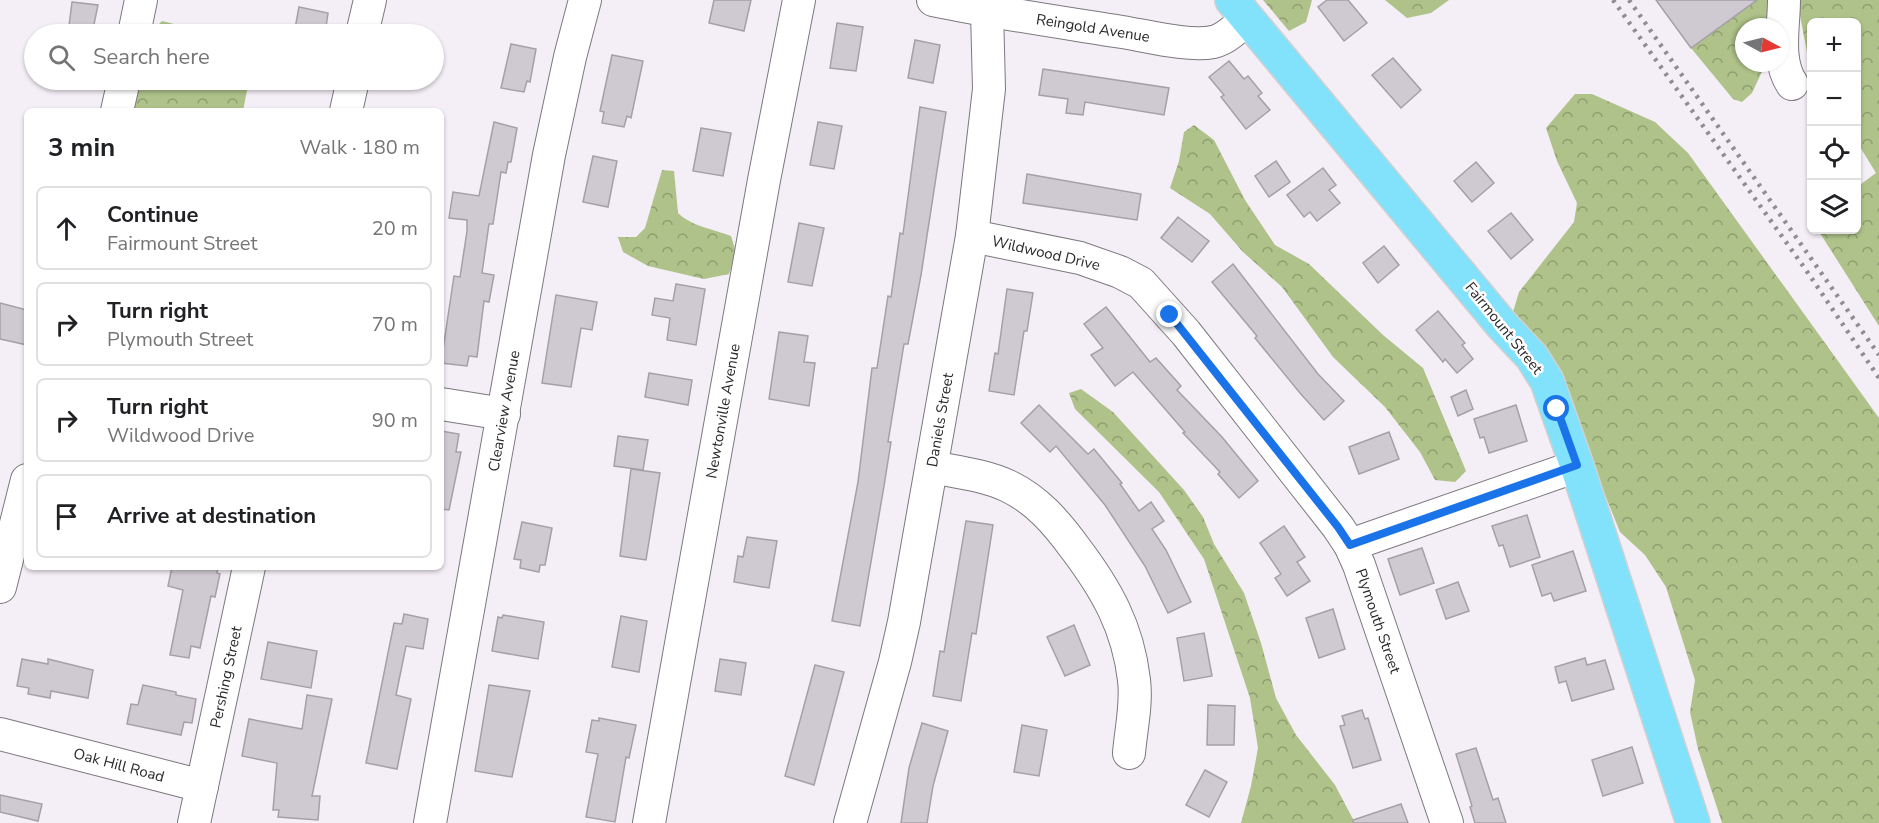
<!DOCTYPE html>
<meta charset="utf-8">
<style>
body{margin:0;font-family:"Nunito Sans",sans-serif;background:#f6f6f6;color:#202124}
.controls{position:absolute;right:18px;top:18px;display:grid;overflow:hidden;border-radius:9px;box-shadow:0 2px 4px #0004}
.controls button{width:54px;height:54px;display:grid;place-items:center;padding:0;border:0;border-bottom:2px solid #e0e0e0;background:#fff;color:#202124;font:30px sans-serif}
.compass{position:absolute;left:1735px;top:18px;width:54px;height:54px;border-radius:50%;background:#fff;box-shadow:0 2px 4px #0004;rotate:97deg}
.stop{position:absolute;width:18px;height:18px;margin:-14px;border:4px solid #1a73e8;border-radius:50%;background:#fff}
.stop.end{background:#1a73e8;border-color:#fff;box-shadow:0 2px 6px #0008}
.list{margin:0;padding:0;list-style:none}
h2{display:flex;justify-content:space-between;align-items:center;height:78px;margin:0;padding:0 24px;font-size:26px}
h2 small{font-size:20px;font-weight:400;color:#757577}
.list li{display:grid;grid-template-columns:39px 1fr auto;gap:18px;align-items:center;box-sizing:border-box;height:84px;margin:0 12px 12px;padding:0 12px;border:2px solid #e0e0e0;border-radius:9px}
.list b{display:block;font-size:22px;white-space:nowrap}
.list p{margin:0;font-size:20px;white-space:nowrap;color:#757577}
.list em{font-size:20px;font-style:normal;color:#757577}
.icon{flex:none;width:33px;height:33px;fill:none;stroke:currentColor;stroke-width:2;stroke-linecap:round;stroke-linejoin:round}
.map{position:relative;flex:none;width:1879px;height:823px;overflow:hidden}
.search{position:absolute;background:#fff;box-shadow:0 2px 4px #0004;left:24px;top:24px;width:420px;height:66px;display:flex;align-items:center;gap:15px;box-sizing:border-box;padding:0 21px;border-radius:33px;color:#757577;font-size:22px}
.panel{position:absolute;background:#fff;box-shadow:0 2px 4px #0004;left:24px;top:108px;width:420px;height:462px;border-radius:9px}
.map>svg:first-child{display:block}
.forest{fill:url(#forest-crowns)}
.building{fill:#cfcad1;stroke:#a5a0a7;stroke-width:1.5}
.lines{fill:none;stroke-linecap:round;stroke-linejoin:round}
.minor-casing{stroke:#7d787f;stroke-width:34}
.major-casing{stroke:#d0d0d0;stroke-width:36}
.minor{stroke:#fff;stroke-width:32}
.major{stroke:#82e2fc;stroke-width:33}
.rail{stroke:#908c91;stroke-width:4.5;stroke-dasharray:3 6;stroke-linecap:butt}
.route{stroke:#1a73e8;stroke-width:8}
.labels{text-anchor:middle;stroke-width:5;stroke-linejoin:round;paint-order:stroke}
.street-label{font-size:15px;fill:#2b292b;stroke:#fff}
</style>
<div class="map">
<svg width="1879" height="823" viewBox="0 0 1879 823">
<defs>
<pattern id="forest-crowns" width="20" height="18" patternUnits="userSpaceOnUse" patternTransform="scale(1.5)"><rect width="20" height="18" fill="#aec289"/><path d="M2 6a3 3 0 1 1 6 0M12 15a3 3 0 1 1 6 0" fill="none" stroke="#8e9e70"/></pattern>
</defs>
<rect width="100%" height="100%" fill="#f4eef6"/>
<g class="forest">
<polygon points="1263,0 1312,0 1306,22 1289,31"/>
<polygon points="1385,0 1449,0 1431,13 1407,18"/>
<polygon points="1757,0 1773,0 1773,27 1744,27 1744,63 1766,63 1752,93 1742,102 1733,99 1691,48"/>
<polygon points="1797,0 1879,0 1879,326 1818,230 1856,230 1857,187 1876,173 1857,142 1856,22 1812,22 1811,73"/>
<polygon points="162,21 214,34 149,34"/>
<polygon points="140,80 249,80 243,111 134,111"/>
<polygon points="1575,94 1592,94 1655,122 1688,153 1879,418 1879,823 1722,823 1698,749 1690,712 1695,680 1666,587 1645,555 1620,532 1552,363 1521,327 1513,312 1519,292 1574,222 1577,203 1557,161 1546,128"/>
<polygon points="1194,125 1214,140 1245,200 1275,245 1309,264 1383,335 1423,368 1466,471 1455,482 1435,480 1420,452 1385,407 1333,357 1282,287 1243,252 1210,214 1170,188 1179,161 1184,132"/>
<path d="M662,170L674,171L678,213C691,226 713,229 731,236L736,252L729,274L704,279L648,266L623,252L618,237H636L645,228Z"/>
<polygon points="1081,389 1113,412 1184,490 1203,517 1214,544 1244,593 1261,643 1276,698 1296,735 1335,785 1355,823 1241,823 1251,786 1258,748 1250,698 1204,559 1159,492 1075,409 1069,393"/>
</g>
<g class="building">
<polygon points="714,0 751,0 744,31 709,23"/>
<polygon points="1327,0 1348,0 1367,23 1344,41 1318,7"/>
<polygon points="1656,0 1757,0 1691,48"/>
<polygon points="72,2 98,5 92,34 68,34"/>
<polygon points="299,7 328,13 325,34 294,34"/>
<polygon points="837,23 863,27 856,71 830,68"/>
<polygon points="915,40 940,45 933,83 908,78"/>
<polygon points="511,44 536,49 530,82 527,81 524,92 501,88"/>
<polygon points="612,55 643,61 631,118 627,116 624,127 602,123 604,112 600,111"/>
<polygon points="1393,58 1421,90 1401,108 1372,75"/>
<polygon points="1229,61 1244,79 1248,76 1262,93 1258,96 1270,110 1246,129 1221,97 1224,95 1209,77"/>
<polygon points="1043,69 1169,88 1164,115 1085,102 1083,115 1066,113 1068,99 1039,95"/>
<polygon points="920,107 946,112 921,275 908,344 904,344 888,442 891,442 884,486 860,626 832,621 858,482 872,368 877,368 888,296 891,297 900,233 903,234"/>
<polygon points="494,122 517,128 511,162 508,162 506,173 501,172 493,224 489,224 482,273 494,275 489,302 484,301 477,357 469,356 467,366 441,363 454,276 460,277 467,231 467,220 449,218 453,192 479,196"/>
<polygon points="818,122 842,126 834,169 810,165"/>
<polygon points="701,128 731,133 723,176 693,171"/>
<polygon points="593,156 617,161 608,207 583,202"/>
<polygon points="1276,161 1290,182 1269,197 1255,176"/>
<polygon points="1476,162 1494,183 1472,202 1454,181"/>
<polygon points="1323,168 1336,185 1329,190 1340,203 1317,221 1310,212 1304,217 1287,195"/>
<polygon points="1027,174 1141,194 1137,220 1023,203"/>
<polygon points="1511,213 1533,240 1511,259 1488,231"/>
<polygon points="1178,217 1209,241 1192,262 1161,238"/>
<polygon points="799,223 824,228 812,286 788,282"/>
<polygon points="1384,246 1399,265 1378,283 1363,263"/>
<polygon points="1233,264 1318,374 1344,401 1324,420 1300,393 1255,338 1257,336 1212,282"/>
<polygon points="676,284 705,289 696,345 667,340 670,318 652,315 655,298 673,301"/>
<polygon points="1007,289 1033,293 1027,331 1024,331 1014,395 989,391 995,353 998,354"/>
<polygon points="556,295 597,302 592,330 581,328 571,387 542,383"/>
<polygon points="0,303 27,310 27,345 0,339"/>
<polygon points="1106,307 1150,362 1156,358 1181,386 1177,390 1222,437 1258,481 1239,498 1218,474 1220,472 1183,433 1185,432 1133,372 1115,386 1091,355 1103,348 1084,324"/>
<polygon points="1438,311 1465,343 1462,345 1473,359 1457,373 1445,359 1443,362 1416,330"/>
<polygon points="779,332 808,336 804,362 815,363 809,406 769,399"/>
<polygon points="649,373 692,380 688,405 645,397"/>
<polygon points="1466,390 1473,409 1458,416 1451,397"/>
<polygon points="1039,405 1088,454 1094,449 1122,483 1120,484 1139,511 1151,502 1164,521 1152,529 1166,550 1191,602 1168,613 1145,566 1105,505 1056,446 1050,452 1021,423"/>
<polygon points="1516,405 1527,441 1489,453 1484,437 1480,438 1474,419"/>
<polygon points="441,431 459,434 456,452 461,452 449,510 441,509"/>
<polygon points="1389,432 1399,459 1359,474 1349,447"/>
<polygon points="618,436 648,440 643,470 614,466"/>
<polygon points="631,469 660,473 646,560 620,556"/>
<polygon points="1527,515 1540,557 1510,567 1503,545 1499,546 1492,526"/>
<polygon points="966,521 993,525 976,634 972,633 961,701 933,696 940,651 944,652"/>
<polygon points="522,522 552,528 545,565 540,565 539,572 520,568 521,560 514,559"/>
<polygon points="1284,526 1305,557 1297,562 1310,581 1287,596 1275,578 1281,574 1260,543"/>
<polygon points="747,537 777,541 769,588 734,582 738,556 743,557"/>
<polygon points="1422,548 1434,583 1400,595 1388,559"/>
<polygon points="1573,551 1586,591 1554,601 1551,593 1542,596 1532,565"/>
<polygon points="172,567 218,567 217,573 220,574 215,597 211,596 200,648 191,646 189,658 170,655 183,590 168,586"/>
<polygon points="1458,582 1469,611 1446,619 1436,590"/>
<polygon points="1333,609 1345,649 1319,658 1306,618"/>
<polygon points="404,614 428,619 423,649 406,646 396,695 411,699 397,769 366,763 394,623 402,624"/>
<polygon points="503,615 544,622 538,659 492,651 498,617 502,618"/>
<polygon points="621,616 647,621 639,672 612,667"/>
<polygon points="1074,625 1090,665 1065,676 1047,637"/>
<polygon points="1204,633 1212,676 1184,681 1177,638"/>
<polygon points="268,642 317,651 311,688 261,679"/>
<polygon points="1585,658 1587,665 1605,660 1614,689 1572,701 1566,681 1559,683 1555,667"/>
<polygon points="22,659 48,664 48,659 93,670 88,698 51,691 50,698 28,694 29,688 17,686"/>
<polygon points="720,659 746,663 741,695 715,691"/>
<polygon points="815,665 844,672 814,785 785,776"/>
<polygon points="143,685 176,692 176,695 196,699 192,723 184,722 181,735 127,724 131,704 138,705"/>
<polygon points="489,685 530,691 512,777 475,771"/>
<polygon points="307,695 332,699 312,796 320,796 318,820 278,817 279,810 273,810 277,763 242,756 249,719 302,729"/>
<polygon points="1208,705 1235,706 1234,745 1207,745"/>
<polygon points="1362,710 1365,719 1368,718 1381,760 1353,768 1340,726 1345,725 1342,716"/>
<polygon points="599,718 636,725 629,758 626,757 615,822 586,817 598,754 586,752 592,720 599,721"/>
<polygon points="922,723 948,731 933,786 927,823 901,823 909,768"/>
<polygon points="1022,725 1047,730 1039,776 1014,772"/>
<polygon points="1632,747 1643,783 1603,796 1592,760"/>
<polygon points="1476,748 1493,800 1498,798 1506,823 1475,823 1470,807 1472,806 1456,754"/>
<polygon points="1205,770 1227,782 1209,817 1186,805"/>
<polygon points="0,795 42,804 38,821 0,812"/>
<polygon points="1401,804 1408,823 1353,823 1353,820"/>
</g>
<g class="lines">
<g class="minor-casing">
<g id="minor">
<path d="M933,0C996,13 1059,22 1122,32C1147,36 1189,47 1213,42C1226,39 1237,28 1246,19"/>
<path d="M1784,0C1784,27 1776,60 1792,84"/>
<polyline points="134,34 141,0"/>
<polyline points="362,34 370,0"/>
<polyline points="117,111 124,80"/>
<polyline points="346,111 353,80"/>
<polyline points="972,236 1080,258 1120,272 1141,283 1186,333 1338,527 1350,545"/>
<polyline points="441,404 504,414"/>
<path d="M932,467C957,472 985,475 1008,486C1037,500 1056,522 1075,548C1106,589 1128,627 1134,680C1137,704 1131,729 1129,753"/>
<polyline points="0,587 27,480"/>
<polyline points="0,734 202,786"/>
<polyline points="194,823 249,567"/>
<polyline points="430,823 549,155 570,57 585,0"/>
<polyline points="649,823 764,180 799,0"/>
<polyline points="850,823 895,662 904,622 972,236 989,89 987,11"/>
<polyline points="1447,823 1359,565 1350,545 1577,466"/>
</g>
</g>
<g class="major-casing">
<polyline id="major" points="1232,0 1502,325 1532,357 1547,381 1577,466 1693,823"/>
</g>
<use href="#minor" class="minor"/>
<use href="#major" class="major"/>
<g class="rail">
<polyline points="1613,0 1806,270 1879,378"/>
<polyline points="1629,0 1879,355"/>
</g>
</g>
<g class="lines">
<polyline class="route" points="1170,315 1338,527 1350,545 1577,465 1557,409"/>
</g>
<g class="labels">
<g class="street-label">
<text transform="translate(1093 28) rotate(9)" y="5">Reingold Avenue</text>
<text transform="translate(1046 253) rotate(13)" y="5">Wildwood Drive</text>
<text transform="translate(1504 328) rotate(51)" y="5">Fairmount Street</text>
<text transform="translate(504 411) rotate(-80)" y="5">Clearview Avenue</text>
<text transform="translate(723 411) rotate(-80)" y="5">Newtonville Avenue</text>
<text transform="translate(940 420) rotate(-80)" y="5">Daniels Street</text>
<text transform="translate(1378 621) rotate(71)" y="5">Plymouth Street</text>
<text transform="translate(226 677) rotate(-78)" y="5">Pershing Street</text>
<text transform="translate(119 765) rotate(15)" y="5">Oak Hill Road</text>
</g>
</g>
</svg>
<div class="controls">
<button>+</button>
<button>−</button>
<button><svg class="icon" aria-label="locate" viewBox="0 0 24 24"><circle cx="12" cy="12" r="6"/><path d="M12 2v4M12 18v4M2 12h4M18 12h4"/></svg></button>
<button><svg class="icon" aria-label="layers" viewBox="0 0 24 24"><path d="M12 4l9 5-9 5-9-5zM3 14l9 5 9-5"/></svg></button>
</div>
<svg class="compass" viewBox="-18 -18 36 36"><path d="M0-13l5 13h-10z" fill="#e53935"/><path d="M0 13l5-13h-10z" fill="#757577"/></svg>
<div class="stop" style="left:1557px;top:409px"></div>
<div class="stop end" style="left:1170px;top:315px"></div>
<div class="search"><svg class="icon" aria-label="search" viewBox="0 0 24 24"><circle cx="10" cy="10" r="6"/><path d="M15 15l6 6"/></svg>Search here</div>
<section class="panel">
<h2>3 min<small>Walk · 180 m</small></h2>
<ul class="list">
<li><svg class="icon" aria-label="ahead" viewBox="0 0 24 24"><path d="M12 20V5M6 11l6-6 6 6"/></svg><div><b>Continue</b><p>Fairmount Street</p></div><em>20 m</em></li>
<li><svg class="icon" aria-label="right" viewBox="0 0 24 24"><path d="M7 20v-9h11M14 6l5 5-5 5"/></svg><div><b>Turn right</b><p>Plymouth Street</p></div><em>70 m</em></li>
<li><svg class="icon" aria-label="right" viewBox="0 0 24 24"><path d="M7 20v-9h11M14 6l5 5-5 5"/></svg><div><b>Turn right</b><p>Wildwood Drive</p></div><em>90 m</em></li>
<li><svg class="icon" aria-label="arrive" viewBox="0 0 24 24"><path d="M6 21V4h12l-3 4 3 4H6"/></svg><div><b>Arrive at destination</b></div></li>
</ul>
</section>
</div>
